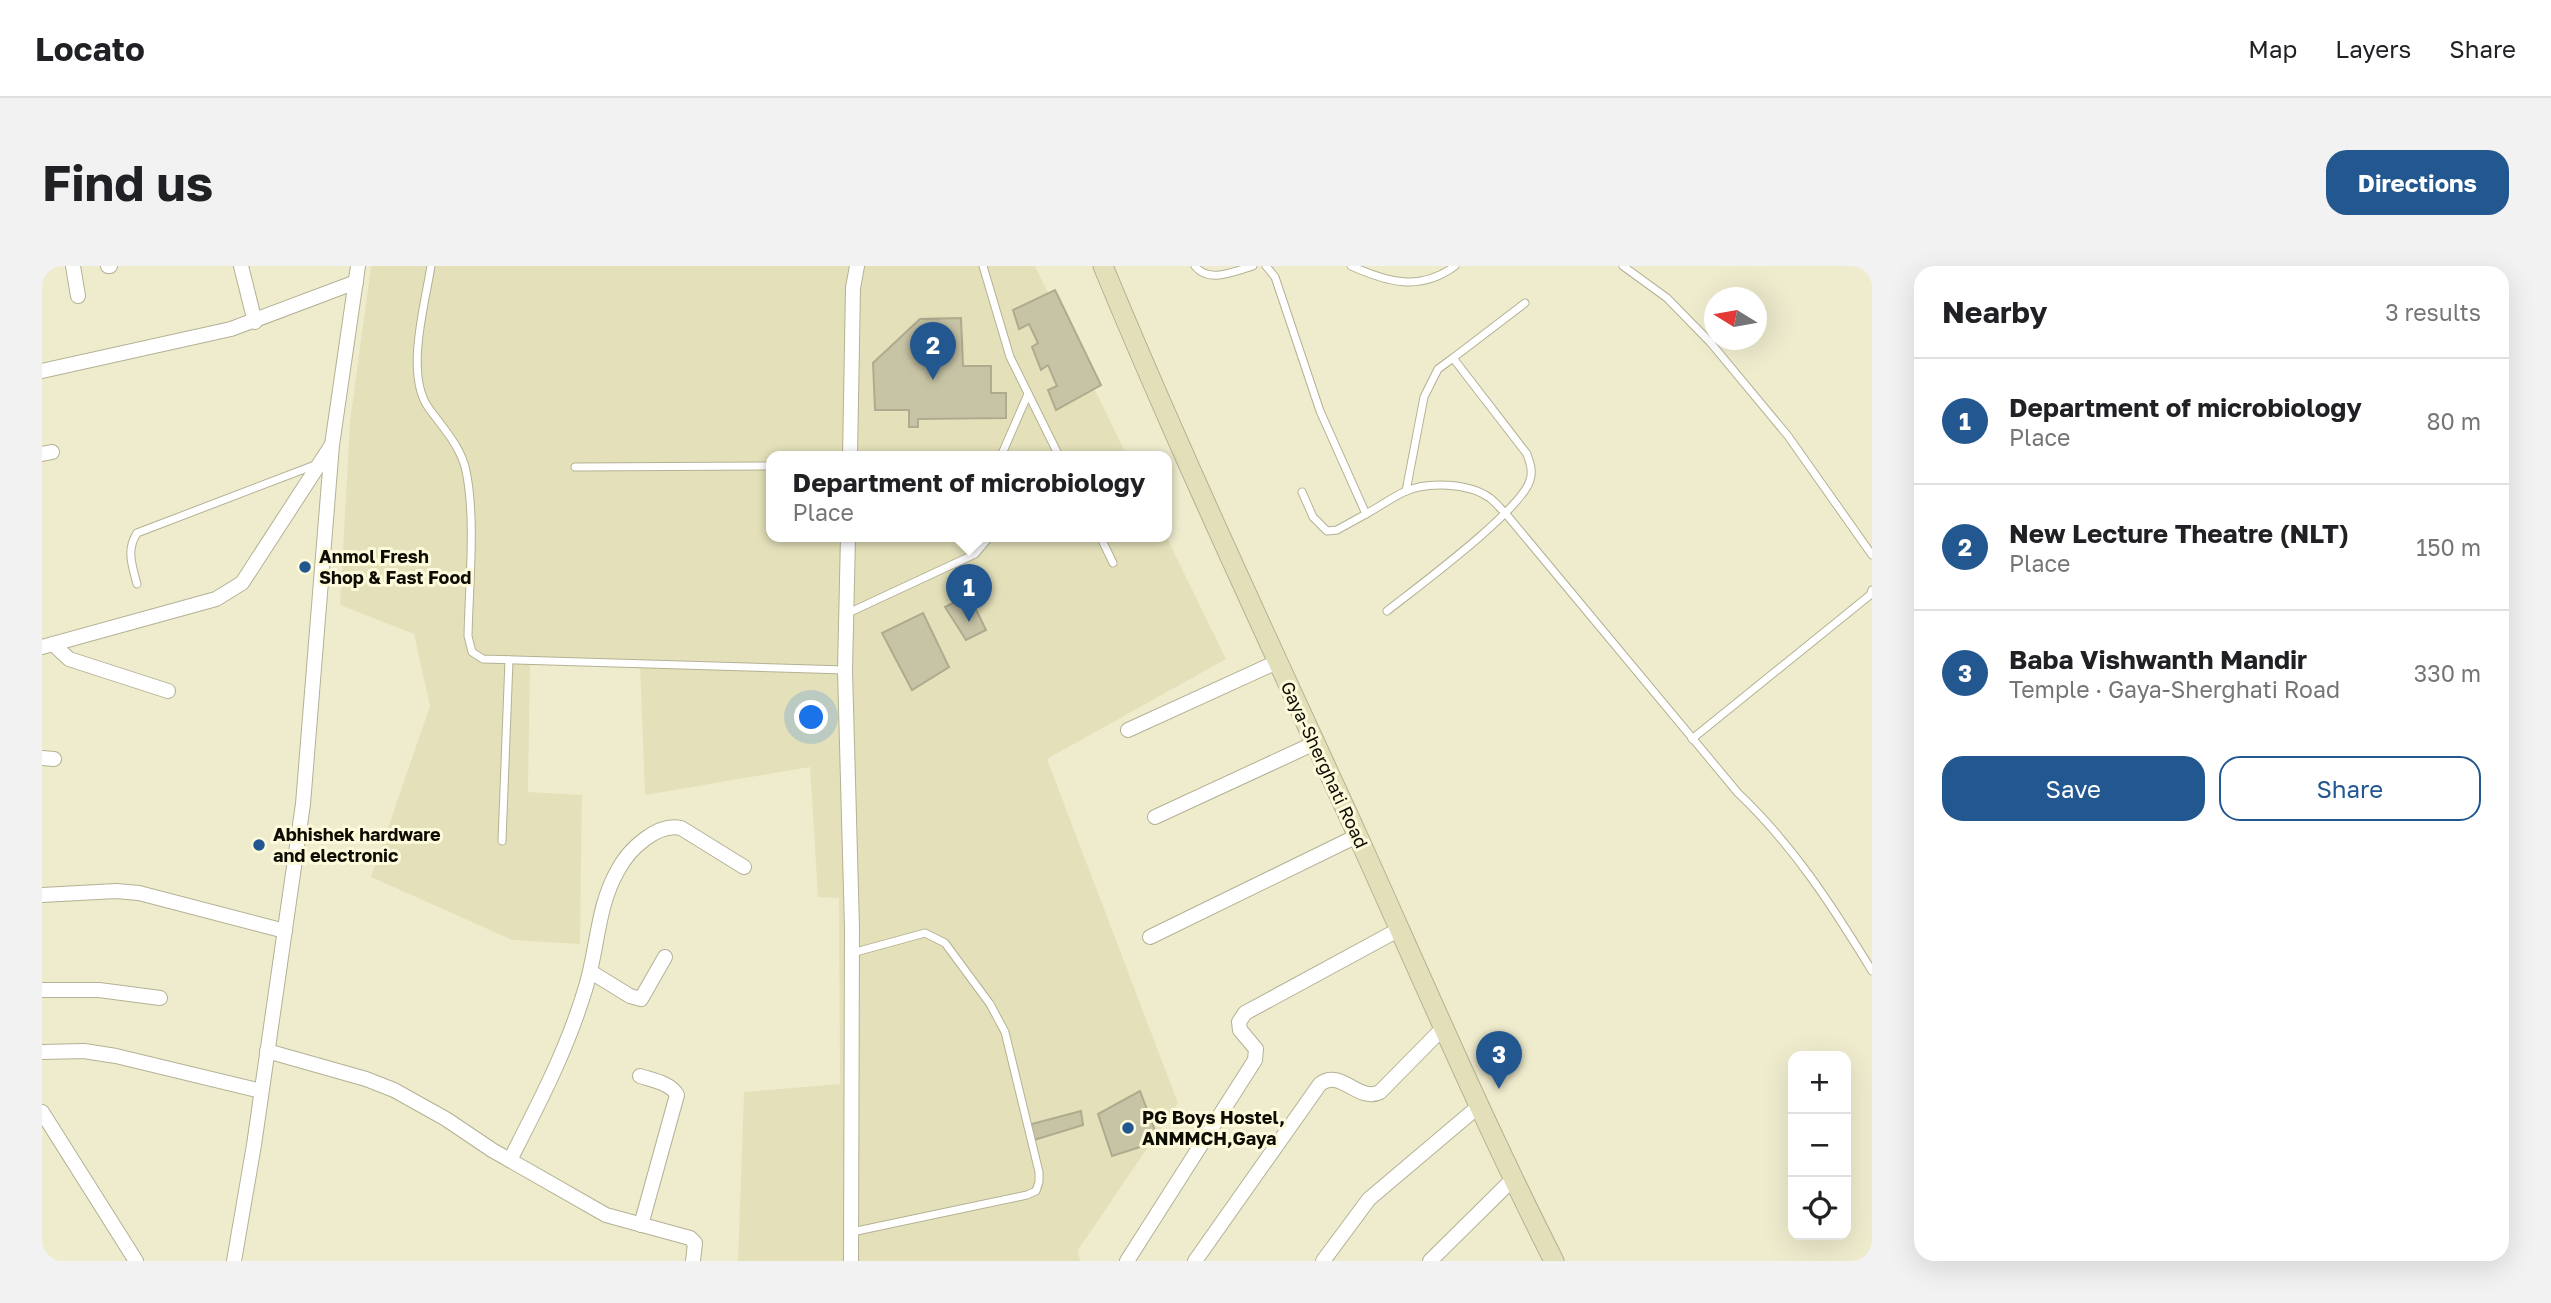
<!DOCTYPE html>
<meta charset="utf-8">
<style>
body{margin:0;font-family:"Golos Text",sans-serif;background:#f2f2f2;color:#202124}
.controls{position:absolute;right:21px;bottom:21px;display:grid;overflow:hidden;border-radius:14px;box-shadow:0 7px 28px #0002}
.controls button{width:63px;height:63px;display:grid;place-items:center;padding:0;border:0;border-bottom:2px solid #e0e0e0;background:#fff;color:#202124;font:35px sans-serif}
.compass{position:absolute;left:1662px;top:21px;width:63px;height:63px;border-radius:50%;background:#fff;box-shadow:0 7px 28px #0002;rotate:281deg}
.you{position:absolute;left:770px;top:452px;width:24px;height:24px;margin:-18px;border:5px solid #fff;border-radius:50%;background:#1a73e8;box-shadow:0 0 0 10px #1a73e833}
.badge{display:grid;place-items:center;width:46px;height:46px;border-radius:50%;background:#22578f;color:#fff;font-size:23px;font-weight:700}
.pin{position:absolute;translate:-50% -58px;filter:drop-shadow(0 2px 4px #0008)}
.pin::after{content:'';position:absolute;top:37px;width:24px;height:21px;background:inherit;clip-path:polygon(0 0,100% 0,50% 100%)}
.popup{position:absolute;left:724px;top:185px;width:406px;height:91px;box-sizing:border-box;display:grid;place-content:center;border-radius:14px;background:#fff;filter:drop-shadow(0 2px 5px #0005);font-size:23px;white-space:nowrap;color:#757577}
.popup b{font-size:26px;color:#202124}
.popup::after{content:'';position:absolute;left:50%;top:100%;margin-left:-14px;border:14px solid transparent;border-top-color:#fff}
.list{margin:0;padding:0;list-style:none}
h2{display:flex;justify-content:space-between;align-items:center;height:91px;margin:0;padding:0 28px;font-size:30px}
h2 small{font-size:23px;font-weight:400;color:#757577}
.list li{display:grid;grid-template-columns:46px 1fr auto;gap:21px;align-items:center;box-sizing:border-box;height:126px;padding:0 28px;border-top:2px solid #e0e0e0}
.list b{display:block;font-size:26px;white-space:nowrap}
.list p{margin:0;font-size:23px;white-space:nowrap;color:#757577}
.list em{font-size:23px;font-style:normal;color:#757577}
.actions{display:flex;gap:14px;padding:21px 28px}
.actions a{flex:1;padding:16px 0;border:2px solid #22578f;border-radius:21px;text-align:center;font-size:24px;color:#22578f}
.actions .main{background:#22578f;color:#fff}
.icon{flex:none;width:38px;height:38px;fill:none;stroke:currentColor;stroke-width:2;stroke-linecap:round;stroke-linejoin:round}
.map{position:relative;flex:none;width:1830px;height:995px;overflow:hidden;border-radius:21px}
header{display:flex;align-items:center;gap:42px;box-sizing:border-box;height:98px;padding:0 35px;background:#fff;border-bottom:2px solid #e0e0e0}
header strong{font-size:33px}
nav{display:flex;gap:38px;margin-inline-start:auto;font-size:24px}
.intro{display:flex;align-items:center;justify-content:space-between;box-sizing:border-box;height:168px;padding:0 42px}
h1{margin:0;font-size:49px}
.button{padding:18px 32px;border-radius:21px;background:#22578f;color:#fff;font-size:24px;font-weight:700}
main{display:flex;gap:42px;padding:0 42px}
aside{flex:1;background:#fff;border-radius:21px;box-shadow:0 7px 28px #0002}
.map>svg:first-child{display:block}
.built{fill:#e4e1ba}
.building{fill:#c7c4a6;stroke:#aeab8e;stroke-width:2}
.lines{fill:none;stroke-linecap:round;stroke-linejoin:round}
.service-casing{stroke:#b4b194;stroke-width:9}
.minor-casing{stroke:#b4b194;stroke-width:16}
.secondary-casing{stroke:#b4b194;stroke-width:21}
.service{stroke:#fff;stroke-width:7}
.minor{stroke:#fff;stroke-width:14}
.secondary{stroke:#e3dfb8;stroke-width:19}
.poi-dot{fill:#22578f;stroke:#fdfadb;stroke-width:2.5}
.labels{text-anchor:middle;stroke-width:6;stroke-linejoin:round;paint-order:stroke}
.poi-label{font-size:18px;font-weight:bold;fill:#0e0d04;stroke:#fdfadb;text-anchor:start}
.street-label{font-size:18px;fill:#0e0d04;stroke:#fdfadb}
</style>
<header>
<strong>Locato</strong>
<nav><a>Map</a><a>Layers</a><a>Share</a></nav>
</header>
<div class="intro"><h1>Find us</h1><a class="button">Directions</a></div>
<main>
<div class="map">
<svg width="1830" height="995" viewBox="0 0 1830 995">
<rect width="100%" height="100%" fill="#efecce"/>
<polygon class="built" points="329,0 993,0 1085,190 729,190 729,270 1124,270 1184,393 1005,493 1136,837 1036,984 1038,995 696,995 702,826 798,818 797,632 776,631 768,501 603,529 598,398 488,397 486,526 540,529 538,678 470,674 329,611 388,440 372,368 298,339 308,155"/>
<g class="building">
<polygon points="1013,24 1059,119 1014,144 1006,124 1015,120 1006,99 999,104 990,81 996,77 987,58 977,63 971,44"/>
<polygon points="919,52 921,100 949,100 949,127 964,127 964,152 876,153 876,161 867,161 867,144 833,144 831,97 878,53"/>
<polygon points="927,329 944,364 924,374 903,341"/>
<polygon points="881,347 907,401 870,424 840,367"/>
<polygon points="1098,825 1117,875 1070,890 1056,848"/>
<polygon points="1039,845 1041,859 989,875 986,859"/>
</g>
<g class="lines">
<g class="service-casing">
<g id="service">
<path d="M389,0C383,38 363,107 386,141C400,161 419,180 424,205C434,252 427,320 426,370L430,386L441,393L803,404"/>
<polyline points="941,0 968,91 1017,190"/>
<path d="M1153,0C1167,18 1193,5 1211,0"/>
<path d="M1224,0L1233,11L1278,145L1324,248C1337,241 1349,232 1362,226C1385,215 1427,217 1448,232C1454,237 1459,243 1464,248L1696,527C1751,579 1791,641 1830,705"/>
<path d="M1309,0C1345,16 1378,26 1413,0"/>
<polyline points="1581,0 1625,32 1668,76 1746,170 1830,289"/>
<polyline points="959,190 986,128"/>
<polyline points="533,201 729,200"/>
<polyline points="1364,225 1382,131 1396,103 1411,92"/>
<polyline points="1260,226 1271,251 1285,265 1295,264 1324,248"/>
<polyline points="1058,270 1071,297"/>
<path d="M95,318C90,299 84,284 95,267L273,199"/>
<path d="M1345,345C1374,322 1480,244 1488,214C1491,205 1488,197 1485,188L1411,92L1483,37"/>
<polyline points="804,348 933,288 948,270"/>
<polyline points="1650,473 1828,329 1830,324"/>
<polyline points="460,575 467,394"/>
<polyline points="810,966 985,929 994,925 997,916 997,906 963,766 948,738 903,677 883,667 810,687"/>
</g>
</g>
<g class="minor-casing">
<g id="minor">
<polyline points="31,0 36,30"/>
<polyline points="66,0 68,0"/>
<polyline points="199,0 213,56"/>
<polyline points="0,105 189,63 314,16"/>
<polyline points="0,188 10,186"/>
<polyline points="808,190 811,22 815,0"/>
<polyline points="806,270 803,404 810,662 809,995"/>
<polyline points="11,378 27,393 126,425"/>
<polyline points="0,381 174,333 200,317 289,180"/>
<polyline points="1086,464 1235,396"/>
<polyline points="0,492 12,493"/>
<polyline points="1113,551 1273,477"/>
<polyline points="0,629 74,625 97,627 243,665"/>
<polyline points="1108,671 1315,570"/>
<polyline points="549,706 588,730 599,733 623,691"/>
<polyline points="0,724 57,724 118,732"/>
<polyline points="225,785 324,813 352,824 404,853 450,884 564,949 648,972 653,977 651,995"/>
<polyline points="0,786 42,785 74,790 219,825"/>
<path d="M598,810C610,814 629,817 635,829L599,959"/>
<polyline points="0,846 94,995"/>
<path d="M468,894C496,839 524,786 542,727C556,686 554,642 576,604C587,583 615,557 639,562L702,601"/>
<polyline points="192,995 212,879 261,538 290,179 316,0"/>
<polyline points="1085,995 1213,794 1214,783 1198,764 1197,756 1203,747 1356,664"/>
<path d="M1153,995L1278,818C1299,802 1316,837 1338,826L1401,762"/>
<polyline points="1281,995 1327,933 1437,840"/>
<polyline points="1388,995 1472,912"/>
</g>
</g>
<g class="secondary-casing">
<path id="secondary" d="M1061,0C1140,191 1228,378 1314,566C1379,710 1441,855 1512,995"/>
</g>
<use href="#service" class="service"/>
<use href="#minor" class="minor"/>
<use href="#secondary" class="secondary"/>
</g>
<g class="poi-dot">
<circle cx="263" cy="301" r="7"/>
<circle cx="217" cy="579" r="7"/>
<circle cx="1086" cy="862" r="7"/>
</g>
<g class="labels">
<g class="poi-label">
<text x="277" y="297">Anmol Fresh<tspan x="277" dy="21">Shop &amp; Fast Food</tspan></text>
<text x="231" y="575">Abhishek hardware<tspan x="231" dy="21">and electronic</tspan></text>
<text x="1100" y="858">PG Boys Hostel,<tspan x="1100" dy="21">ANMMCH,Gaya</tspan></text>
</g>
<g class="street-label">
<text transform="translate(1282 499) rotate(65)" y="6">Gaya-Sherghati Road</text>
</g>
</g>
</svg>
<div class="controls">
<button>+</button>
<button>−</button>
<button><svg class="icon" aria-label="locate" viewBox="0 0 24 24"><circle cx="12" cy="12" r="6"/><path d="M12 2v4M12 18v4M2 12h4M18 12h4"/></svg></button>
</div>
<svg class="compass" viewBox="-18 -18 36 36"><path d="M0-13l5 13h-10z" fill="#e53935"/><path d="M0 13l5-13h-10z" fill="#757577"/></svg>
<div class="you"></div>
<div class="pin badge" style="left:927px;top:356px">1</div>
<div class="popup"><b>Department of microbiology</b>Place</div>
<div class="pin badge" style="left:891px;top:114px">2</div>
<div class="pin badge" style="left:1457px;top:823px">3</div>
</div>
<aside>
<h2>Nearby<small>3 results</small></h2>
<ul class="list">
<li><span class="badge">1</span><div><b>Department of microbiology</b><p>Place</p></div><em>80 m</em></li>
<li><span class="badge">2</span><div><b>New Lecture Theatre (NLT)</b><p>Place</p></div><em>150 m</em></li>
<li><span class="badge">3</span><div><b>Baba Vishwanth Mandir</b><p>Temple · Gaya-Sherghati Road</p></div><em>330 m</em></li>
</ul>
<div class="actions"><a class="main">Save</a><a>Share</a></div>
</aside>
</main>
